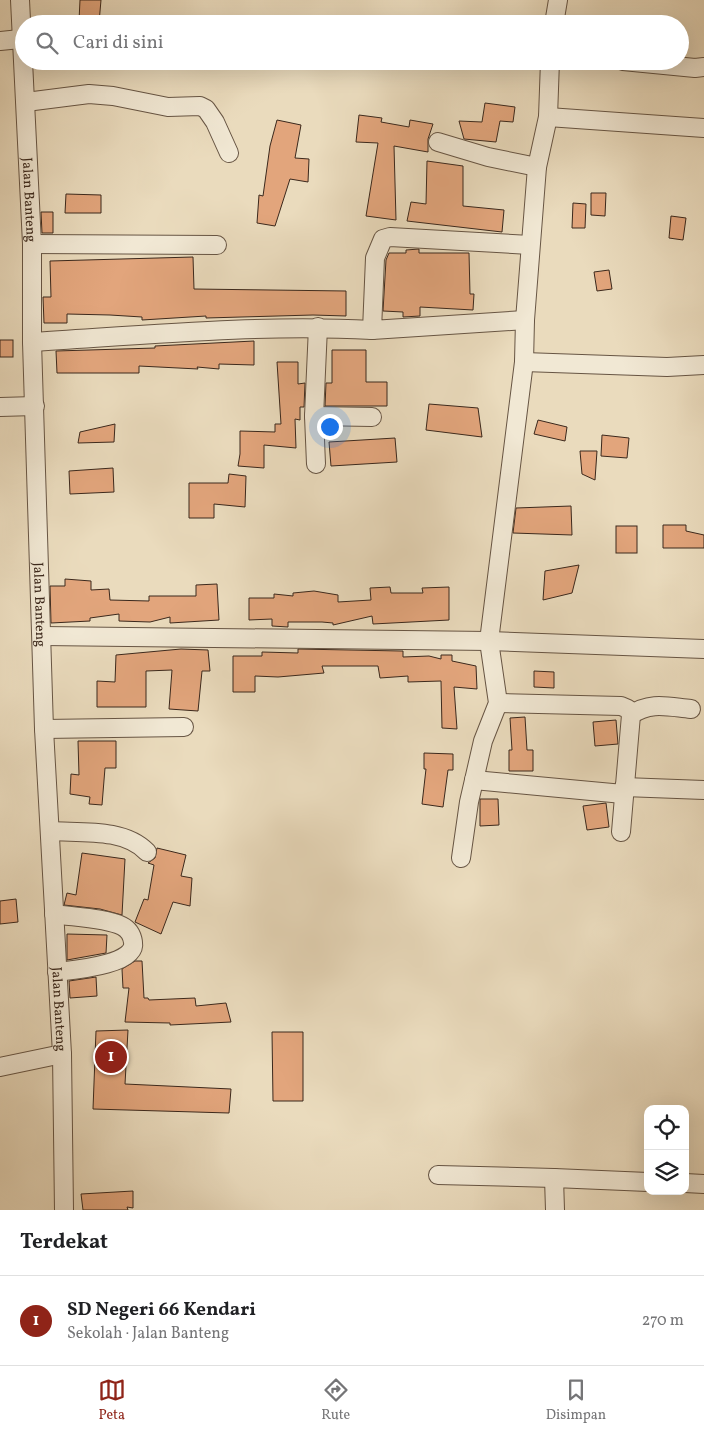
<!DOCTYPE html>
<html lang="id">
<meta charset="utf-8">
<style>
body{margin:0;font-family:Vollkorn,serif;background:#f2f2f2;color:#202124}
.controls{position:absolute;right:15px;bottom:15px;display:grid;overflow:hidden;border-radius:10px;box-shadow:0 5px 20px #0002}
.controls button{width:45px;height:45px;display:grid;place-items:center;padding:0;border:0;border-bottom:1px solid #e0e0e0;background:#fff;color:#202124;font:25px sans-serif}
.you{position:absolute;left:329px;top:426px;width:18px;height:18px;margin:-12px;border:4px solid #fff;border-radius:50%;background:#1a73e8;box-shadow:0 0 0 8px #1a73e833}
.badge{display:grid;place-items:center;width:32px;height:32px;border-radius:50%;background:#8f2418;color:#fff;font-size:16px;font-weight:700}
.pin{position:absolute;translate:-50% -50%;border:2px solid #fff;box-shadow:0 1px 5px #0006}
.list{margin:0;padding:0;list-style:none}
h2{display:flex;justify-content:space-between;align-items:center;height:65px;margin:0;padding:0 20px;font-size:21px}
h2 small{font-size:16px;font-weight:400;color:#757577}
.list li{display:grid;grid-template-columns:32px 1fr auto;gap:15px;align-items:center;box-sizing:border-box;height:90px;padding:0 20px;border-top:1px solid #e0e0e0}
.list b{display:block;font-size:19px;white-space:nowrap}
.list p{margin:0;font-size:16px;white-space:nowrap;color:#757577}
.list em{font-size:16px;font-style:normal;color:#757577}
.icon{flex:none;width:28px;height:28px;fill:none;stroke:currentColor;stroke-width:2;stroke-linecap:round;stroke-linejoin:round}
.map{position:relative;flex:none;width:704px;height:1210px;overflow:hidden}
.search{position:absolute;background:#fff;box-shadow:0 5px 20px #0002;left:15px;right:15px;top:15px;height:55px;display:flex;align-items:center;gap:12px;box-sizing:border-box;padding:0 18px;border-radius:28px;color:#757577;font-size:19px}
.sheet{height:155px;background:#fff}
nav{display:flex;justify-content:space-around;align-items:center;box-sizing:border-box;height:70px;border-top:1px solid #e0e0e0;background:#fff;font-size:14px;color:#757577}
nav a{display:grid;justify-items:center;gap:2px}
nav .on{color:#8f2418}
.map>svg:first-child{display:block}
.building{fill:#e2a57c;stroke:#3b281c}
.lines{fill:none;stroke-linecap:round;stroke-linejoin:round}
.minor-casing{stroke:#675544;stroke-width:20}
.minor{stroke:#f1e8d4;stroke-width:18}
.labels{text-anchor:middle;stroke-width:4;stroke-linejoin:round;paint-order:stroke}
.street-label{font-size:14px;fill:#3b281c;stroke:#f1e8d4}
</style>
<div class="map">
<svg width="704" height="1210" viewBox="0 0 704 1210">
<rect width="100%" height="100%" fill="#eadbbd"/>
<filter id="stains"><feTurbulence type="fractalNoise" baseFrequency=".004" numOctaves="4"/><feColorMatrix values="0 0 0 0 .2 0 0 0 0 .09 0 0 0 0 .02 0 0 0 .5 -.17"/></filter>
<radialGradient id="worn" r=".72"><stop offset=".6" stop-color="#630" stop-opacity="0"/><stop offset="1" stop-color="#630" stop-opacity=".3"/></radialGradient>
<g class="building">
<polygon points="80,0 101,0 99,23 79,21"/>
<polygon points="485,103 515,107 513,122 500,121 496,142 464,139 459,121 482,122"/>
<polygon points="359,115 382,118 381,122 409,127 410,120 433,124 428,139 428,152 394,146 396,220 366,216 378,143 356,142"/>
<polygon points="277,120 301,125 295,158 309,159 308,182 290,179 275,226 257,223 259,195 263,196 270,146"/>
<polygon points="427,161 463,166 463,206 504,210 502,232 407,221 411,202 426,204"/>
<polygon points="591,193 606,193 605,216 591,215"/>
<polygon points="66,194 101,195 101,213 65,213"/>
<polygon points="573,203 586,204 585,228 572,228"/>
<polygon points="41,212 53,212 53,233 42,233"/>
<polygon points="671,216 686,218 683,240 669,238"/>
<polygon points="419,249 419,253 469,253 470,294 474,294 473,310 420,307 420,316 403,317 403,312 383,311 386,260 389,253 406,253 406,250"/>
<polygon points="193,257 194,289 346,291 346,316 313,315 206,318 206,316 142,320 142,317 110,315 67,314 67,323 44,323 43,297 51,297 50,261"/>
<polygon points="609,270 612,289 597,291 594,272"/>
<rect x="0" y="340" width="13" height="17"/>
<polygon points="254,341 254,365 219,364 219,369 197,367 198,369 139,366 139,373 57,373 56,351 155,348 155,346"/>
<polygon points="332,350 366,350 366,382 387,382 387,406 325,406 326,383 332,383"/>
<polygon points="277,362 298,362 298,384 305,383 304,407 300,407 300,420 295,419 296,448 264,445 264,468 238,466 240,454 240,431 275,432 275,424 281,424"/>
<polygon points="429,404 478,408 482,437 426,430"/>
<polygon points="538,420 567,427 565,441 534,434"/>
<polygon points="115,424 114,442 78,443 80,432"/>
<polygon points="602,435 629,438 627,458 601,456"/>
<polygon points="395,438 397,462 331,466 329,442"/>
<polygon points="580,451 597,451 595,480 582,474"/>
<polygon points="113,468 114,492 70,494 69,471"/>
<polygon points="229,474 246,476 245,507 214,504 214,518 189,518 189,483 228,483"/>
<polygon points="571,506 572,535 513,533 516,508"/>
<polygon points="663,525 686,525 686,531 704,535 704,548 663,548"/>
<rect x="616" y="526" width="21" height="27"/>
<polygon points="579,565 572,593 543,600 545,571"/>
<polygon points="65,579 91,581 91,590 109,589 110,600 149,601 149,596 196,596 196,585 217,584 219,620 170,623 170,617 150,622 119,621 119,614 90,618 90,621 51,623 50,586 65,586"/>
<polygon points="390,587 391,593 423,593 422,588 449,587 449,620 373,624 372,616 333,625 333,623 322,622 288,622 288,627 272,626 272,619 249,620 249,598 274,598 274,594 293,596 293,593 314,591 338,595 338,602 371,600 370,588"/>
<polygon points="181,649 208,650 210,671 202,671 198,711 169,709 172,670 146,671 146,707 97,707 97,681 115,682 116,655"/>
<polygon points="298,649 401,651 403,651 403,657 429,656 441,659 441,655 452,655 452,661 476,666 477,689 454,687 457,729 442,728 441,681 408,682 408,676 380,678 378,666 322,666 324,673 278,677 255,676 255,692 233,692 233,656 262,656 262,652 298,653"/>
<polygon points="534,671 554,672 554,688 534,687"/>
<polygon points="525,717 527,750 533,750 533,771 509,771 509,750 512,750 510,718"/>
<polygon points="616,720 618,744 595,746 593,722"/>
<polygon points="78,741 116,741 116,768 105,768 102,805 89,804 90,797 70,794 71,774 79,775"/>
<polygon points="424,753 453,754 453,770 448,770 443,807 422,804 426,769 424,769"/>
<polygon points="480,799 498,799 499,825 480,826"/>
<polygon points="606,803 609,827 587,830 583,806"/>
<polygon points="157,848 186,855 181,876 192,878 190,906 173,902 161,934 135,922 144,899 148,900 154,865 148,863 155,858"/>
<polygon points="82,853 125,859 122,915 100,909 64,905 67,893 76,895"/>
<polygon points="16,899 18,922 0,924 0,901"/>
<polygon points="67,934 107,935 106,953 67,960"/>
<polygon points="135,961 142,961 144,998 148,998 149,1000 195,998 196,1006 226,1003 231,1022 170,1025 170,1023 125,1022 129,988 123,988 122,969"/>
<polygon points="96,977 97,996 70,998 69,981"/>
<polygon points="128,1030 125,1084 231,1089 229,1113 93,1109 96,1031"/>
<polygon points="272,1032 303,1032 303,1101 273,1101"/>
<polygon points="133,1191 133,1208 127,1207 128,1210 83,1210 81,1194"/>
</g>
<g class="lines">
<g class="minor-casing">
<g id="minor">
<path id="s1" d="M20,0L32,244V342L44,729L62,1054L64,1210"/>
<polyline points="554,24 558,0"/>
<polyline points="0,41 20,39"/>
<polyline points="623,61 695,68 704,67"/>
<polyline points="26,102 89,94 113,96 168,107 200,106 206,109 215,122 229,153"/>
<polyline points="548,117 704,128"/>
<polyline points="438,142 488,157 537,167"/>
<polyline points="32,244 217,245"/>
<polyline points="525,320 372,330 375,258 383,239 390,237 530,245"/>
<path d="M32,342C145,335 258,324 372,330"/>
<polyline points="524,362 667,367 704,365"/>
<polyline points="0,407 35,406"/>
<polyline points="314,416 372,417"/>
<polyline points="316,464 314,416 318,327"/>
<polyline points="43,636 489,641 704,649"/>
<polyline points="498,703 621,706 628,709 631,715 621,832"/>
<path d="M631,715C650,701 669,707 691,709"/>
<polyline points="44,729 184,727"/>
<polyline points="474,780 623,794"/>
<polyline points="624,787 704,790"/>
<path d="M50,831C82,833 124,828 147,852"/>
<polyline points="461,858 469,802 483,741 498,703 489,641 524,362 525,320 537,167 548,117 550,61"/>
<path d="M54,914C73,917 106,918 122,926C128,929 132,935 133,942C137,965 73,970 57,972"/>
<polyline points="0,1067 62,1054"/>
<polyline points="438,1175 554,1178"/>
<polyline points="685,1183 704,1184"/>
<polyline points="555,1210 554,1178 648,1182"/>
</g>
</g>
<use href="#minor" class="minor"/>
</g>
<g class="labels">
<g class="street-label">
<text dy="5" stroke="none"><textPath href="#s1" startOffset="200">Jalan Banteng</textPath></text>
<text dy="5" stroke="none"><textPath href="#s1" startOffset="605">Jalan Banteng</textPath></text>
<text dy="5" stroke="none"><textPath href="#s1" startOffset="1010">Jalan Banteng</textPath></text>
</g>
</g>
<rect width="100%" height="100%" filter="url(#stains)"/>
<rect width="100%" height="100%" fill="url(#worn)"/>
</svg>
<div class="controls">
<button><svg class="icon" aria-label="locate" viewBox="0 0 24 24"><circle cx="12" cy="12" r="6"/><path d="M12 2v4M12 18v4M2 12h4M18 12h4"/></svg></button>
<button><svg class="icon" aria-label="layers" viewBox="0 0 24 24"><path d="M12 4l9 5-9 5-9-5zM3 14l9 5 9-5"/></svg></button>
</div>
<div class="you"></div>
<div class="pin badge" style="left:111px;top:1057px">1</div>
<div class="search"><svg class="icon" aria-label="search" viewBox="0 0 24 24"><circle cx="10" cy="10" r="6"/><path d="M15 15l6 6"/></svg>Cari di sini</div>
</div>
<section class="sheet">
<h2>Terdekat<small></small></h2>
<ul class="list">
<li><span class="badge">1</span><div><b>SD Negeri 66 Kendari</b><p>Sekolah · Jalan Banteng</p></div><em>270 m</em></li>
</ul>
</section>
<nav>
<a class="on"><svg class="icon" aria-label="map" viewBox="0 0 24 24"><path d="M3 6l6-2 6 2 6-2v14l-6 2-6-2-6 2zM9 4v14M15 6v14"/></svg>Peta</a>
<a><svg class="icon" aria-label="directions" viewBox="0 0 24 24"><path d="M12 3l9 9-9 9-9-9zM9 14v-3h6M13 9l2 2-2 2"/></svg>Rute</a>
<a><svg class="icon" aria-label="saved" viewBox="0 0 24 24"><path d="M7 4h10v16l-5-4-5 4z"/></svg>Disimpan</a>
</nav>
